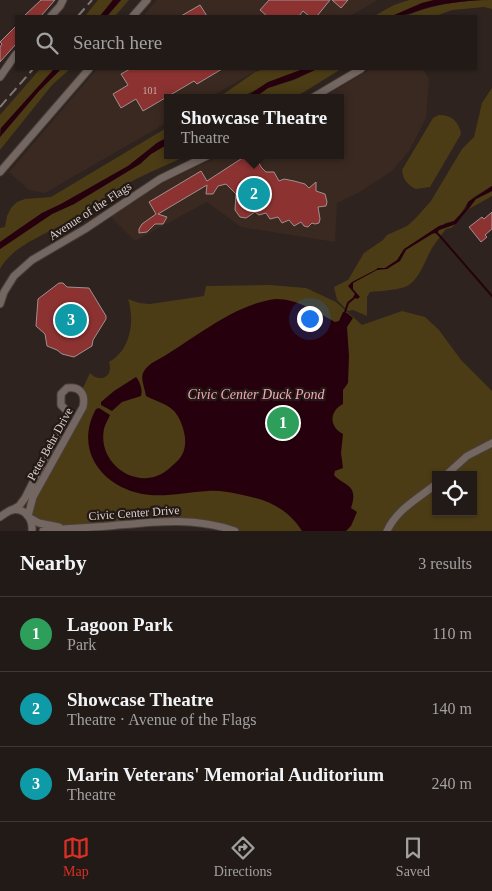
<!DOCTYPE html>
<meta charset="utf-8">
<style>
body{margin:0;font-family:Georgia,serif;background:#2e2723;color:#f1f3f6}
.controls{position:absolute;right:15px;bottom:15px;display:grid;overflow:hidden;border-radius:0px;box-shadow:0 1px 4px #0004}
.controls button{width:45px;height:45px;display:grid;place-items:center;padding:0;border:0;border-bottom:1px solid #3f3835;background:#221a16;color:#f1f3f6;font:25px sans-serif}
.you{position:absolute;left:309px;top:318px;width:18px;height:18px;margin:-12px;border:4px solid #fff;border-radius:50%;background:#1a73e8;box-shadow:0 0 0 8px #1a73e833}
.badge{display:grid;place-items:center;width:32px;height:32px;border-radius:50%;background:#d93025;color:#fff;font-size:16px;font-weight:700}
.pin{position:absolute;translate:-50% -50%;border:2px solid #fff;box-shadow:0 1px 5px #0006}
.popup{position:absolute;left:164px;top:94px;width:180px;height:65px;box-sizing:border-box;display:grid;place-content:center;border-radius:0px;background:#221a16;filter:drop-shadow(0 1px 4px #0005);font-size:16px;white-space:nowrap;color:#a2a1a1}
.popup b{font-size:19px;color:#f1f3f6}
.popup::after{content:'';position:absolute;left:50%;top:100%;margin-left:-10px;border:10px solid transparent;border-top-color:#221a16}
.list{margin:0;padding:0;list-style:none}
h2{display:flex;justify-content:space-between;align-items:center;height:65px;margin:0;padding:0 20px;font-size:21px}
h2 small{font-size:16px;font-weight:400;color:#a2a1a1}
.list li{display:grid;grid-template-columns:32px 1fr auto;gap:15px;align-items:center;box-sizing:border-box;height:75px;padding:0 20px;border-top:1px solid #3f3835}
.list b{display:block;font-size:19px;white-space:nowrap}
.list p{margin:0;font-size:16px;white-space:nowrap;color:#a2a1a1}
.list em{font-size:16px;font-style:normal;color:#a2a1a1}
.icon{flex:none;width:28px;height:28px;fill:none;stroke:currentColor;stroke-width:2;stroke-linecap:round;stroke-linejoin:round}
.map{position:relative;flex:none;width:492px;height:531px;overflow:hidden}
.search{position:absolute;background:#221a16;box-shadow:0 1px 4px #0004;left:15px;right:15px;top:15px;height:55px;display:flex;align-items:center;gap:12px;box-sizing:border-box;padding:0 18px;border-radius:0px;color:#a2a1a1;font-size:19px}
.sheet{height:290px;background:#221a16}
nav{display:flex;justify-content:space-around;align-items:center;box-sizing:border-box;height:70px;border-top:1px solid #3f3835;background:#221a16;font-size:14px;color:#a2a1a1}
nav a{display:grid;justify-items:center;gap:2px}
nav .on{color:#d93025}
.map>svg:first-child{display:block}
.built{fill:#3a2921}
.green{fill:#4b3c16;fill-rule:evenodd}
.water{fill:#27000d}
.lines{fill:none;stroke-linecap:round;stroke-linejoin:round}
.stream{stroke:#27000d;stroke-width:2}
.building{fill:#8c3332;stroke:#a0908f}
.minor-casing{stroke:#49403c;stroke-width:9}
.minor{stroke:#746661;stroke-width:7}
.rail{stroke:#817874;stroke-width:2;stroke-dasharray:10 5;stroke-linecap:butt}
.labels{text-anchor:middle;stroke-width:4.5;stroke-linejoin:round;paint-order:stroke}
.number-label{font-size:10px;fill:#c7aba8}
.street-label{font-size:12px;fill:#dbd3d0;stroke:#241915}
.water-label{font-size:14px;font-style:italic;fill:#f3a8bb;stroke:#241915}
</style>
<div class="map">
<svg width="492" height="531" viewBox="0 0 492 531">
<rect width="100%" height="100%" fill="#2e231e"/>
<g class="built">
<polygon points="157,0 378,0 350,16 143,16"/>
<polygon points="97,69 259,69 209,98 168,98 168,122 45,193 29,190 9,172"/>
<polygon points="371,69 423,69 429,79 426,118 409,151 392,171 358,193 337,203 335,242 241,227 207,202 135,241 111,217 166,181 222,155 340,155 340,98 322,98"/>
</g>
<g class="green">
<polygon points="98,0 113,0 100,16 85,16"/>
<polygon points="121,0 129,0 115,16 107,16"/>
<polygon points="409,0 434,0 422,3 392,16 374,16 394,5"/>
<path d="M492,0V9L484,7L452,10L436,16H406C433,4 463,0 492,0Z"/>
<polygon points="40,69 54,69 0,129 0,115"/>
<polygon points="61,69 70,69 52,85 0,150 0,137 39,91"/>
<polygon points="264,69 303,69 247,94 244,98 218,98 255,72"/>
<polygon points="317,69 341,69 304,92 291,98 254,98 268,88 294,80"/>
<path d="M492,88V186L474,197L468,202L460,215L454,221L445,223L439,230L456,224L451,228L446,229C441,235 436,242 432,248C425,260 421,276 409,285C401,290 380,291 370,292L367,297V316L353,310L348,311L337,300L334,287L348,280L364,253L383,240L387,235L407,226L414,220L431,201L462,149L474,137L482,103Z"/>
<path d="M439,115C452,115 459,122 461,134L430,187L416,189C407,185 403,179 402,170L433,118Z"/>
<polygon points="168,127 168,137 157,143 128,166 61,204 42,213 0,242 0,228 5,227 7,216 11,208 17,202 25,199 51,197"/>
<path d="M168,144V155H188C168,165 148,172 129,183C110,193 93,207 75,218C52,232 13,244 0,269V249L52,214L74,204L140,164L151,154Z"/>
<polygon points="492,191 492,196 469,209 476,199"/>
<path d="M270,285L306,288L336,302L362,325L402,311L425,317L439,330L461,360L492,391V531H235L206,523L64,528L33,520L29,510L83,407L82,390L90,373C100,384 114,376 109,362C131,350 135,320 128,299L139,303L150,304L204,296L206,286ZM436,475H473V512H436Z"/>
</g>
<g class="water">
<polygon points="113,0 121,0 107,16 100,16"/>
<path d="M434,0H481C464,1 447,3 430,7C416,11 407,16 392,16L422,3Z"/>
<polygon points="54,69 61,69 39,91 0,137 1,128"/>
<polygon points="303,69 317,69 295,79 268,88 254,98 244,98 268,82"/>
<polygon points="168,137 168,144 151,154 140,164 74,204 52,214 0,249 0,242 42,213 61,204 128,166 157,143"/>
<polygon points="492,186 492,191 476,199 456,224 439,230 438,232 440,237 435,233 432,234 406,250 400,261 387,269 377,270 353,283 353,289 360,297 357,299 353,297 355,294 348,286 352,282 377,269 377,268 385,268 397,260 404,249 439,226 454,221 466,208 468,202"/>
<path d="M276,299C298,299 317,312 335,322L339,321L343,312L347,313L353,318L347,327L349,356L348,383L343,390V404C329,411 329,427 343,434L341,453L343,468L335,471L334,475C345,487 359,484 351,508L357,512L351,526L346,531H302C287,507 265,499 238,494C228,492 218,490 208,491C186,492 164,498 142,494C101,486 74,449 96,409L99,408L110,415C108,420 105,424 104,429C98,458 126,484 154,477C161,475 168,470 173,465C182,458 186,450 185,438C184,429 180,417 173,410C165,403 155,401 146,396C143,380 137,374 152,363C191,342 232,304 276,299Z"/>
<path d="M136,377C140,381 143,391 141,396L122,402L112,411L101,405V402L114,391Z"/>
</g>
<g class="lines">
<g class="stream">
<polyline points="439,235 492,296"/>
<polyline points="345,312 348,303 354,298"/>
</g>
</g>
<g class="building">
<polygon points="41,0 55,0 41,16 24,16"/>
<polygon points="269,0 330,0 317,16 309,16 303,11 299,16 267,16 260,10"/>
<polygon points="332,0 348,0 341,8"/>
<polygon points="200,5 207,16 181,16"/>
<polygon points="16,26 16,44 0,62 0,47 2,44 0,42"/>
<polygon points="130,69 222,69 197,84 194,81 143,111 136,99 121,108 113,94 128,85 121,74"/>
<polygon points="247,155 257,159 261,167 266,172 274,172 279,181 284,179 294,181 305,184 309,188 316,182 316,191 325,194 327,202 326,206 318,207 320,219 319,223 315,224 312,223 308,227 304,226 301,222 294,226 289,220 282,223 278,217 270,219 266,213 259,215 255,212 246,218 240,217 235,210 236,194 226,184 218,186 213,194 206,194 207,185 158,214 167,217 163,224 155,224 147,232 139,233 139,229 142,224 156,214 149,202 201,171 207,181"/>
<polygon points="492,212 492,229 485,235 487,237 481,242 469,227 482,217 484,219"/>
<polygon points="59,283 63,283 67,287 89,288 106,316 106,319 93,340 92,346 74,357 62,354 57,350 47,346 45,334 36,326 38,299"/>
</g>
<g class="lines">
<g class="minor-casing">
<g id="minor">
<polyline points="51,16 60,6 63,0"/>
<polyline points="133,16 147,0"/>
<polyline points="0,77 16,54"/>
<polyline points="312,98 361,69"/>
<polyline points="0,172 89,69"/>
<polyline points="0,304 4,292 14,276 32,260 85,229 160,179 209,155"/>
<polyline points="446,475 467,456 492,443"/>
<path d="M12,510L19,506L25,498L67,415V411L61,405V394L67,388C80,386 86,394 83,407L33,497L28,516"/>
<path d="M0,517C4,514 7,512 11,510C25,507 33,519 32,531"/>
<polyline points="30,518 39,523 59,527"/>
<path d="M43,531C65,528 87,528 109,526C152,522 193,516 235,531"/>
<path d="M387,531C397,509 418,499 436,484"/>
</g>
</g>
<use href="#minor" class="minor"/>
<g class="rail">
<polyline points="78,16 92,0"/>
<polyline points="0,107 33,69"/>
</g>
</g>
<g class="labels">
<g class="number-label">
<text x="150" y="94">101</text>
</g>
<g class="street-label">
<text transform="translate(90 211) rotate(-33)" y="4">Avenue of the Flags</text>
<text transform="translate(50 444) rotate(-61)" y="4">Peter Behr Drive</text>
<text transform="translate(134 513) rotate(-4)" y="4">Civic Center Drive</text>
</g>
<g class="water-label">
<text x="256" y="399">Civic Center Duck Pond</text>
</g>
</g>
</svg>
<div class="controls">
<button><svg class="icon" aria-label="locate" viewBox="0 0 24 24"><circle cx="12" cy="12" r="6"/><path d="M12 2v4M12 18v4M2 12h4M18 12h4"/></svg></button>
</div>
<div class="you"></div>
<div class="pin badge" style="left:283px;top:423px;background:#2e9e5b">1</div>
<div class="pin badge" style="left:254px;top:194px;background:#0f9aa8">2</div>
<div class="popup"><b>Showcase Theatre</b>Theatre</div>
<div class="pin badge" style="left:71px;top:320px;background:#0f9aa8">3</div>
<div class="search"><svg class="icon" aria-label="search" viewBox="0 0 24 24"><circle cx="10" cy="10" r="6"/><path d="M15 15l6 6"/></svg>Search here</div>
</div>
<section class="sheet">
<h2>Nearby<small>3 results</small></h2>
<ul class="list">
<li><span class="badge" style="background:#2e9e5b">1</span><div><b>Lagoon Park</b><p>Park</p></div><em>110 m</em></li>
<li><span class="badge" style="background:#0f9aa8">2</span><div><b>Showcase Theatre</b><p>Theatre · Avenue of the Flags</p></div><em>140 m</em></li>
<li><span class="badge" style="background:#0f9aa8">3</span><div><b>Marin Veterans' Memorial Auditorium</b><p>Theatre</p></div><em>240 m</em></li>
</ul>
</section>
<nav>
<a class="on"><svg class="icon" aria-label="map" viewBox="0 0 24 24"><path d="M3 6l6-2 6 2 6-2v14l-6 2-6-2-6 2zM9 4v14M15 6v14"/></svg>Map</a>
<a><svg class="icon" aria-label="directions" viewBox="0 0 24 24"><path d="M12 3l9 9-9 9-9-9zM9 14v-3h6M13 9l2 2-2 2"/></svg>Directions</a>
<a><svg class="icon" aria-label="saved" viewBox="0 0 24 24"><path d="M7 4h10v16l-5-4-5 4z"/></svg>Saved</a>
</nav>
